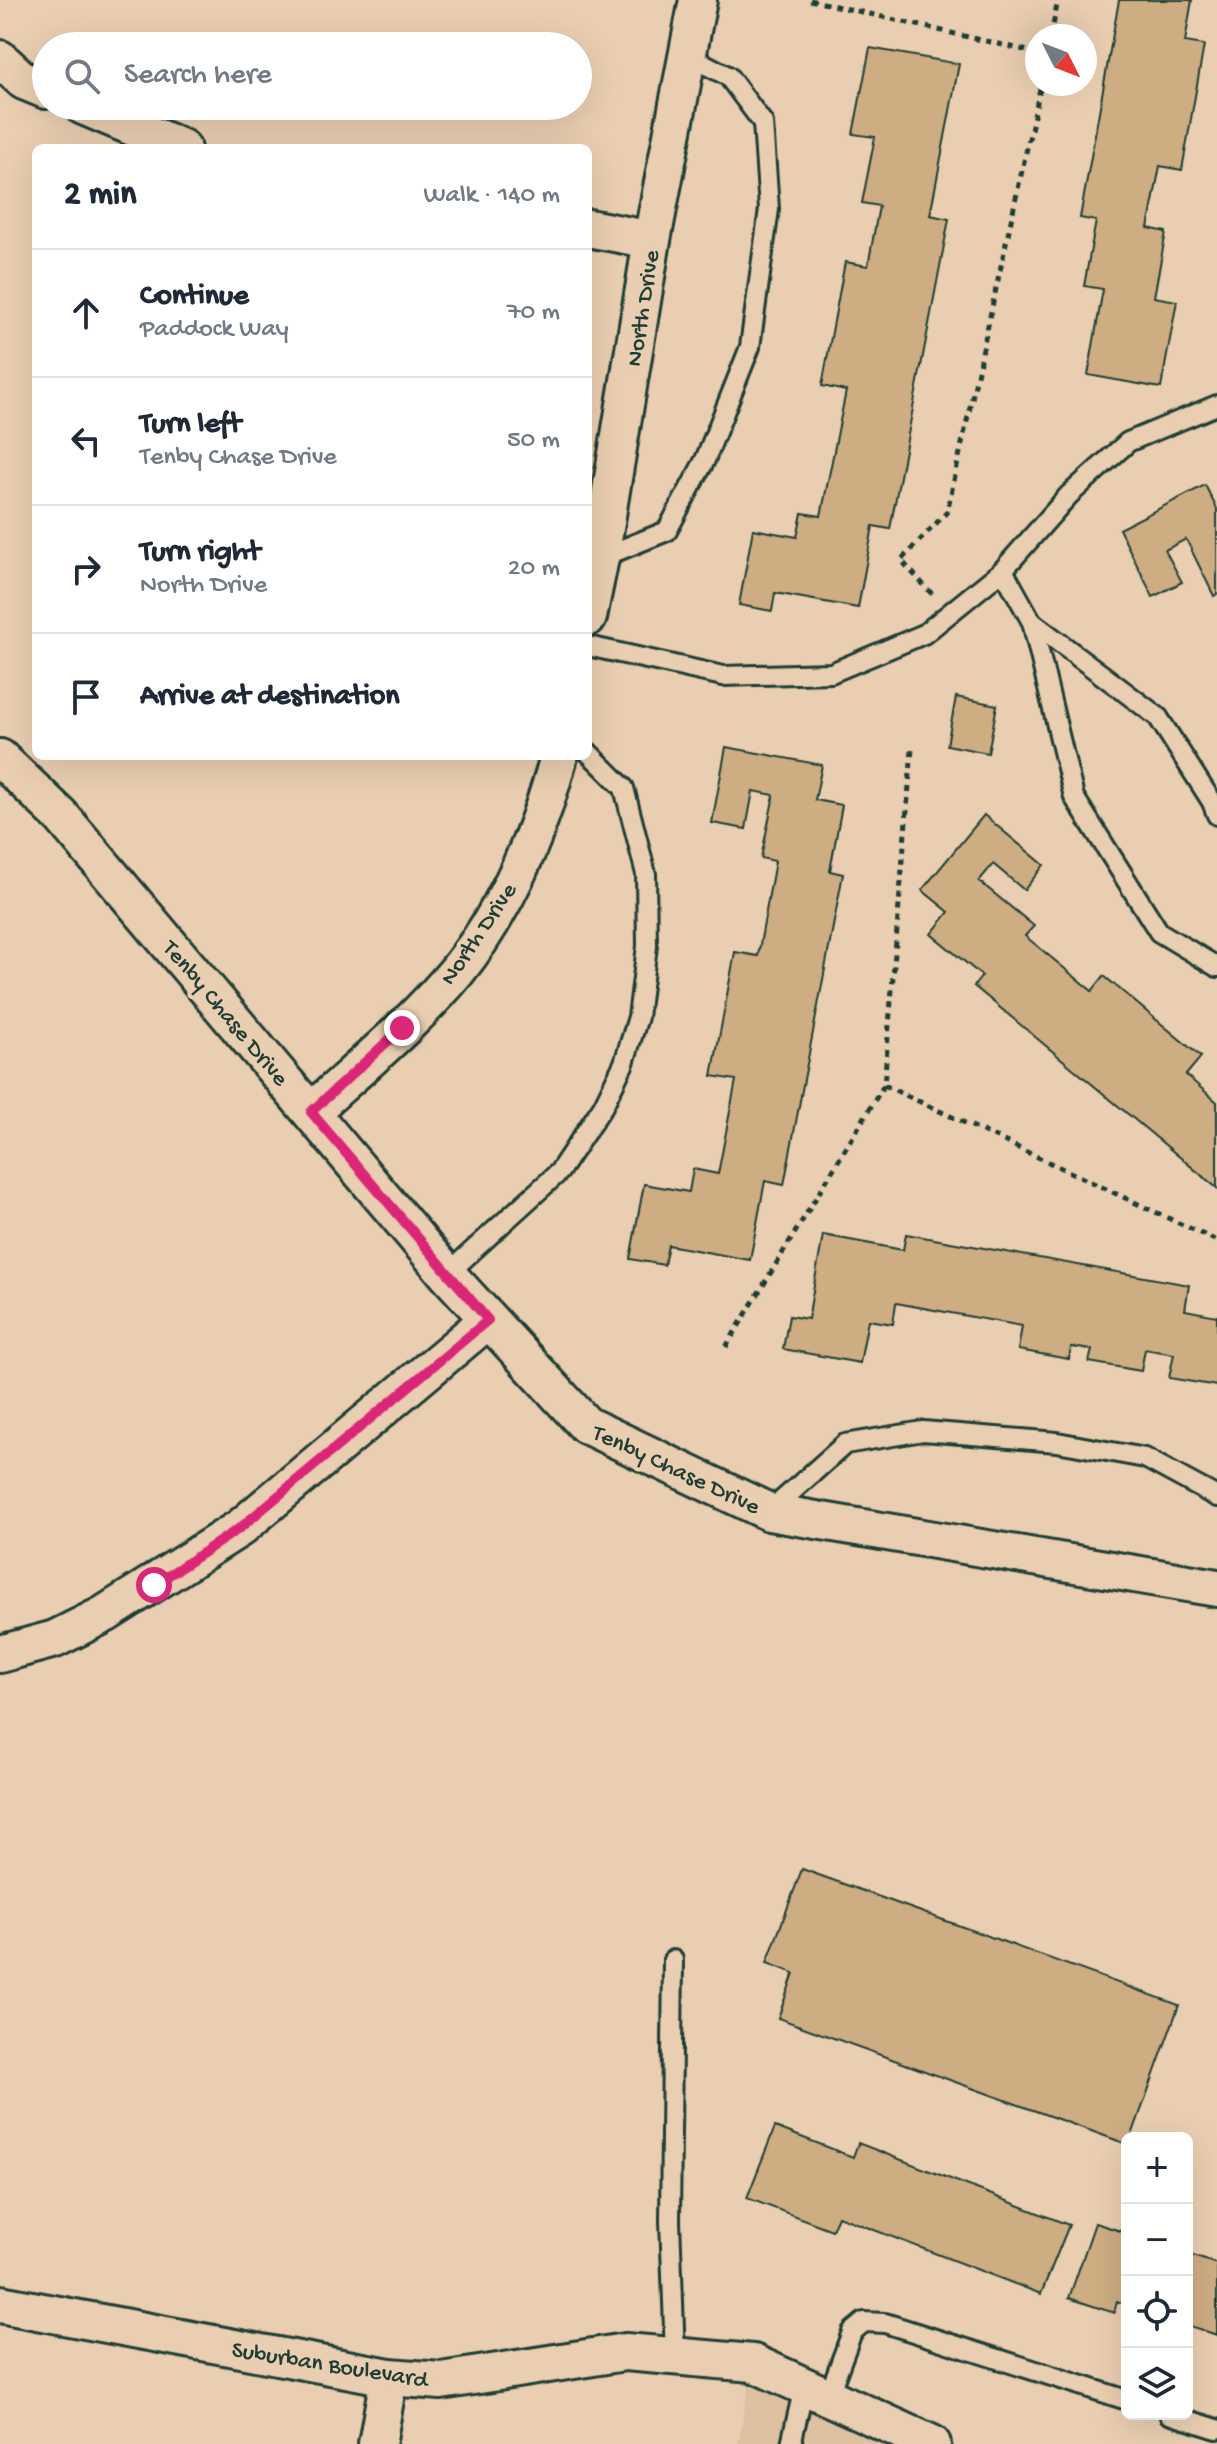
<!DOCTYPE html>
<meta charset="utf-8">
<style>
body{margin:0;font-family:"Gochi Hand",sans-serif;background:#f2f2f3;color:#1f2937}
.controls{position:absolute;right:24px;bottom:24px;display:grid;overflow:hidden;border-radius:12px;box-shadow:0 8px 32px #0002}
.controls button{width:72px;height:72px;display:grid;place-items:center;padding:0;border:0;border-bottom:2px solid #e0e1e3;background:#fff;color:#1f2937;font:40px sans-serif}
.compass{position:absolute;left:1025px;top:24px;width:72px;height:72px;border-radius:50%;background:#fff;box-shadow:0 8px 32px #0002;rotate:132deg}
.stop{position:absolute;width:24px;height:24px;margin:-18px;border:6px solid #db2777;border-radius:50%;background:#fff}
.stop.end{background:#db2777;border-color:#fff;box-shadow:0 2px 8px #0008}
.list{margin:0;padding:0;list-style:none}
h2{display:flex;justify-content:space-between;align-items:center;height:104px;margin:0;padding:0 32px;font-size:34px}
h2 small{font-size:26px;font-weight:400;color:#747a83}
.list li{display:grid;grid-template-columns:52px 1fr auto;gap:24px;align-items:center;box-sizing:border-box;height:128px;padding:0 32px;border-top:2px solid #e0e1e3}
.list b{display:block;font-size:30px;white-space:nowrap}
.list p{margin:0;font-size:26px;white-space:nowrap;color:#747a83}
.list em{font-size:26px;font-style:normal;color:#747a83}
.icon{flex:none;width:44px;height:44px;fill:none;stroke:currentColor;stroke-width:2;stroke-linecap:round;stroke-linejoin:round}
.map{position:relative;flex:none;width:1217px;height:2444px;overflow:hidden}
.search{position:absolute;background:#fff;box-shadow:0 8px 32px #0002;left:32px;top:32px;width:560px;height:88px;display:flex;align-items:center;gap:20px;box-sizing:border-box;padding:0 28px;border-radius:44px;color:#747a83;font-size:30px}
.panel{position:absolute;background:#fff;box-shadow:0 8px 32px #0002;left:32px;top:144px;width:560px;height:616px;border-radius:12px}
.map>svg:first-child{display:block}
.built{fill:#dec1a1}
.building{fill:#cead82;stroke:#1f3d34;stroke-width:2}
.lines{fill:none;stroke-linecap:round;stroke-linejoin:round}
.lane-casing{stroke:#1f3d34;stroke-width:24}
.street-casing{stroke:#1f3d34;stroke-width:42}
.path{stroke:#1f3d34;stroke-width:5;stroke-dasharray:6 6;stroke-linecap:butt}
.lane{stroke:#eaceb1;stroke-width:18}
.street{stroke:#eaceb1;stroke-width:36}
.route{stroke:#db2777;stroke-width:10}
.labels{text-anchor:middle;stroke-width:8;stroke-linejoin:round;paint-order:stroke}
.street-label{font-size:24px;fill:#1f3d34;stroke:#eaceb1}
</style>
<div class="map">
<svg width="1217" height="2444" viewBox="0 0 1217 2444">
<rect width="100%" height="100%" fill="#eaceb1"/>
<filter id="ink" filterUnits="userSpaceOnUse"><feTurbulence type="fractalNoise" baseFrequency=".0125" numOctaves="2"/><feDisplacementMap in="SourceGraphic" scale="16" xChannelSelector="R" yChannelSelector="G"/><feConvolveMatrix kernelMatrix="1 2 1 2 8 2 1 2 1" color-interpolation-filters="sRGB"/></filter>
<g filter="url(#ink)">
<polygon class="built" points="753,2363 932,2444 738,2444"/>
<g class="building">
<polygon points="1119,0 1192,0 1185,42 1204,45 1182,170 1160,166 1148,228 1166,232 1154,297 1177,301 1161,388 1088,375 1103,289 1084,286 1096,221 1080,218"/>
<polygon points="870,48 959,64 930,215 949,219 890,529 873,526 858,608 775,593 772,611 739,605 753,529 797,537 802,513 821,516 846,391 822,386 845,262 868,266 879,206 862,203 875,137 853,134"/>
<polygon points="1205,485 1217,509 1217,594 1214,596 1186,539 1165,550 1182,582 1153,597 1119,529"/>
<polygon points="956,697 997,705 988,753 947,745"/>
<polygon points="726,747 822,765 815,800 842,805 830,871 843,874 784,1185 765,1181 750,1260 668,1245 664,1265 630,1259 644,1184 689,1192 693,1169 718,1174 736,1080 712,1076 735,952 758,956 775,861 761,858 774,795 753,791 746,829 712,823"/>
<polygon points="984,815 1044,865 1024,890 993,864 979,881 1034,926 1025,936 1092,991 1104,976 1201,1057 1186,1075 1217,1102 1217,1188 974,986 982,976 931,934 949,912 922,890"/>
<polygon points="906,1234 1189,1285 1185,1310 1217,1316 1217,1386 1169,1378 1174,1354 1145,1349 1141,1371 1089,1362 1092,1350 1071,1347 1069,1359 1018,1350 1022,1326 896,1303 893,1324 868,1320 860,1363 783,1349 789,1316 808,1319 823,1235 903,1250"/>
<polygon points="802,1869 1179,2005 1131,2138 1127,2138 1127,2144 778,2018 794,1973 767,1963"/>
<polygon points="775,2127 853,2157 858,2143 1069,2225 1041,2294 838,2216 832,2230 747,2198"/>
<polygon points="1095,2223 1127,2233 1127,2305 1117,2301 1114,2313 1069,2298"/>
<polygon points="1187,2254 1217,2264 1217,2335 1187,2325"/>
</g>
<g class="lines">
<g class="lane-casing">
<g id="lane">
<polyline points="600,558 667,531 705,460 750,347 769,209 763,123 728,76 687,55"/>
<polyline points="1003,570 1032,622 1074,797 1159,932 1217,967"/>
<polyline points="1032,622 1158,717 1212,802 1217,815"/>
<polyline points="588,646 723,676 831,673 924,634 1003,570 1069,495 1128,442 1217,405"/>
<polyline points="447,1274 559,1172 603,1106 624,1063 638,1017 647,946 646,874 624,788 588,752"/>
<polyline points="769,1512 845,1444 923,1431 1057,1442 1145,1458 1217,1497"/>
<polyline points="673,1960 670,2221 675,2356"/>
<polyline points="828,2397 852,2332 864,2322 885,2323 1127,2400"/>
<polyline points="1169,2414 1217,2429"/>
<polyline points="791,2444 804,2387"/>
</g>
</g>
<g class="street-casing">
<g id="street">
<polyline points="0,59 24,81 46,90"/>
<polyline points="83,106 182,148"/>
<polyline points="588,228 652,240"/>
<polyline points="588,617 600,558 652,240 698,0"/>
<polyline points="0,758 61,816 447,1274 586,1425 769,1512 1217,1588"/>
<path d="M311,1112C361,1066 414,1023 457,971C507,909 539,832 559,756"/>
<polyline points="0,1654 55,1639 105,1614 240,1528 488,1320"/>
<polyline points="0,2304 389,2377 441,2381 625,2352 753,2363 932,2444"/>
<polyline points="377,2444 389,2377"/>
</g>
</g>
<g class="path">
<polyline points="810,0 1037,53"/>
<polyline points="1051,36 1058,0"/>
<polyline points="932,594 901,560 947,512 1041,84"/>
<polyline points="884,1085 1217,1241"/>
<polyline points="726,1347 884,1085 912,749"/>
</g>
<use href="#lane" class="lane"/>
<use href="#street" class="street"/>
</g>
</g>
<g class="lines" filter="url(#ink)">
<polyline class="route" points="154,1585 240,1528 488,1320 311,1112 402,1028"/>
</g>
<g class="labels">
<g class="street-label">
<text transform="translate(641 308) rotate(-81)" y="8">North Drive</text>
<text transform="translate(477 933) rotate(-56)" y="8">North Drive</text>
<text transform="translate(227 1012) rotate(50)" y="8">Tenby Chase Drive</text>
<text transform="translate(677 1468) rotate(25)" y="8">Tenby Chase Drive</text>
<text transform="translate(330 2363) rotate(9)" y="8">Suburban Boulevard</text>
</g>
</g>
</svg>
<div class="controls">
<button>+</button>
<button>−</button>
<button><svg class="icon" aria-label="locate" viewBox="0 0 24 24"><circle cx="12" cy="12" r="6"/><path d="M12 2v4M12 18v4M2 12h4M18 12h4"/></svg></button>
<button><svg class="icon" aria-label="layers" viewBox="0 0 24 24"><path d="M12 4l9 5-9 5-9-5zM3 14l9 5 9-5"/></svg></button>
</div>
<svg class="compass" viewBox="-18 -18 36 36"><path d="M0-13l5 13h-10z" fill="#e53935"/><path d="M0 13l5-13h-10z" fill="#747a83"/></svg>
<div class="stop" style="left:154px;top:1585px"></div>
<div class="stop end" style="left:402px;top:1028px"></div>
<div class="search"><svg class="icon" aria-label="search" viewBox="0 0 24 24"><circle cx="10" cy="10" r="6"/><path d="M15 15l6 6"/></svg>Search here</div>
<section class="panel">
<h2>2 min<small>Walk · 140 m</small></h2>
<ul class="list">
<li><svg class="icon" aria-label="ahead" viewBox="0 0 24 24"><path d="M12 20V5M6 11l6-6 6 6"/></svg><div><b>Continue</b><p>Paddock Way</p></div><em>70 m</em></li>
<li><svg class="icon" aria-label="left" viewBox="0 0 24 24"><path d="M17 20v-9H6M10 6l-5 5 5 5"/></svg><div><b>Turn left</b><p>Tenby Chase Drive</p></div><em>50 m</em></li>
<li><svg class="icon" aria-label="right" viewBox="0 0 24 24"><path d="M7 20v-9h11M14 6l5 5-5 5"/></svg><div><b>Turn right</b><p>North Drive</p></div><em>20 m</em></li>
<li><svg class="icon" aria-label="arrive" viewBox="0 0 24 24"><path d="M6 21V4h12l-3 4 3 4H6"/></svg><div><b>Arrive at destination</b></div></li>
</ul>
</section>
</div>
